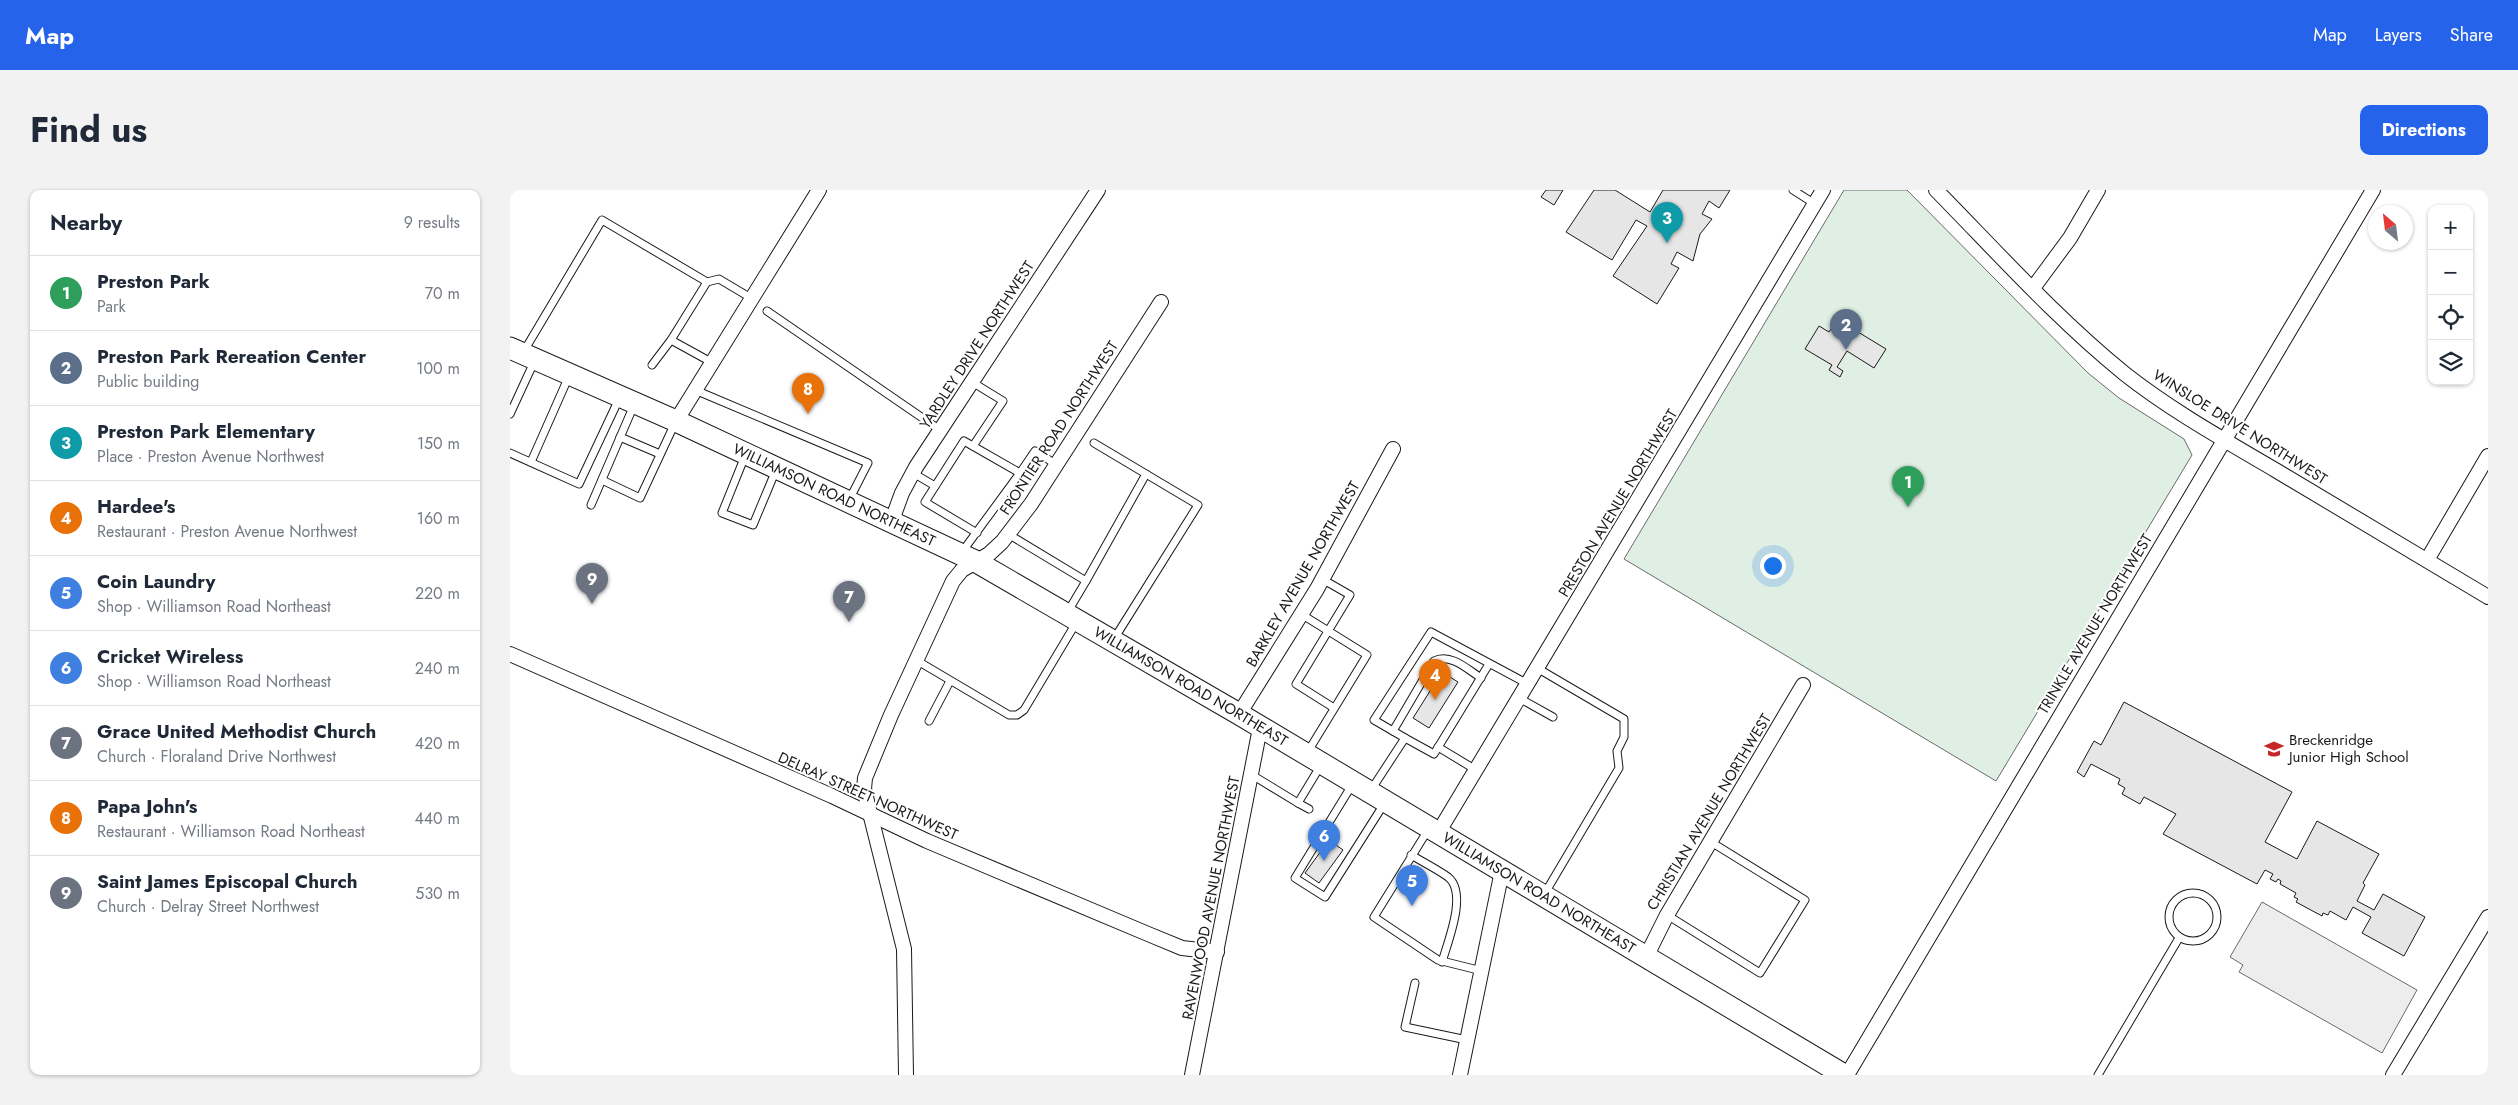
<!DOCTYPE html>
<meta charset="utf-8">
<style>
body{margin:0;font-family:Jost,sans-serif;background:#f2f2f3;color:#1f2937}
.controls{position:absolute;right:15px;top:15px;display:grid;overflow:hidden;border-radius:10px;box-shadow:0 1px 4px #0004}
.controls button{width:45px;height:45px;display:grid;place-items:center;padding:0;border:0;border-bottom:1px solid #e0e1e3;background:#fff;color:#1f2937;font:25px sans-serif}
.compass{position:absolute;left:1858px;top:15px;width:45px;height:45px;border-radius:50%;background:#fff;box-shadow:0 1px 4px #0004;rotate:332deg}
.you{position:absolute;left:1262px;top:375px;width:18px;height:18px;margin:-12px;border:4px solid #fff;border-radius:50%;background:#1a73e8;box-shadow:0 0 0 8px #1a73e833}
.badge{display:grid;place-items:center;width:32px;height:32px;border-radius:50%;background:#2563eb;color:#fff;font-size:16px;font-weight:700}
.pin{position:absolute;translate:-50% -41px;filter:drop-shadow(0 1px 2px #0008)}
.pin::after{content:'';position:absolute;top:26px;width:18px;height:15px;background:inherit;clip-path:polygon(0 0,100% 0,50% 100%)}
.list{margin:0;padding:0;list-style:none}
h2{display:flex;justify-content:space-between;align-items:center;height:65px;margin:0;padding:0 20px;font-size:21px}
h2 small{font-size:16px;font-weight:400;color:#747a83}
.list li{display:grid;grid-template-columns:32px 1fr auto;gap:15px;align-items:center;box-sizing:border-box;height:75px;padding:0 20px;border-top:1px solid #e0e1e3}
.list b{display:block;font-size:19px;white-space:nowrap}
.list p{margin:0;font-size:16px;white-space:nowrap;color:#747a83}
.list em{font-size:16px;font-style:normal;color:#747a83}
.icon{flex:none;width:28px;height:28px;fill:none;stroke:currentColor;stroke-width:2;stroke-linecap:round;stroke-linejoin:round}
.map{position:relative;flex:none;width:1978px;height:885px;overflow:hidden;border-radius:10px}
header{display:flex;align-items:center;gap:30px;box-sizing:border-box;height:70px;padding:0 25px;background:#2563eb;color:#fff}
header strong{font-size:24px}
nav{display:flex;gap:28px;margin-inline-start:auto;font-size:18px}
.intro{display:flex;align-items:center;justify-content:space-between;box-sizing:border-box;height:120px;padding:0 30px}
h1{margin:0;font-size:35px}
.button{padding:12px 22px;border-radius:10px;background:#2563eb;color:#fff;font-size:18px;font-weight:700}
main{display:flex;gap:30px;padding:0 30px}
aside{flex:1;background:#fff;border-radius:10px;box-shadow:0 1px 4px #0004}
.map>svg:first-child{display:block}
.green{fill:#e0efe3;stroke:#6a6a6a}
.parking{fill:#ededed;stroke:#6a6a6a}
.building{fill:#e6e6e6;stroke:#1a1a1a}
.lines{fill:none;stroke-linecap:round;stroke-linejoin:round}
.service-casing{stroke:#1a1a1a;stroke-width:9}
.minor-casing{stroke:#1a1a1a;stroke-width:16}
.primary-casing{stroke:#1a1a1a;stroke-width:23}
.service{stroke:#fff;stroke-width:7}
.minor{stroke:#fff;stroke-width:14}
.primary{stroke:#fff;stroke-width:21}
.labels{text-anchor:middle;stroke-width:4;stroke-linejoin:round;paint-order:stroke}
.street-label{font-size:15px;fill:#1a1a1a;stroke:#fff}
.poi-label{font-size:15px;fill:#1a1a1a;stroke:#fff;text-anchor:start}
</style>
<header>
<strong>Map</strong>
<nav><a>Map</a><a>Layers</a><a>Share</a></nav>
</header>
<div class="intro"><h1>Find us</h1><a class="button">Directions</a></div>
<main>
<aside>
<h2>Nearby<small>9 results</small></h2>
<ul class="list">
<li><span class="badge" style="background:#2e9e5b">1</span><div><b>Preston Park</b><p>Park</p></div><em>70 m</em></li>
<li><span class="badge" style="background:#5c6f8a">2</span><div><b>Preston Park Rereation Center</b><p>Public building</p></div><em>100 m</em></li>
<li><span class="badge" style="background:#0f9aa8">3</span><div><b>Preston Park Elementary</b><p>Place · Preston Avenue Northwest</p></div><em>150 m</em></li>
<li><span class="badge" style="background:#e8710a">4</span><div><b>Hardee's</b><p>Restaurant · Preston Avenue Northwest</p></div><em>160 m</em></li>
<li><span class="badge" style="background:#3f7fe0">5</span><div><b>Coin Laundry</b><p>Shop · Williamson Road Northeast</p></div><em>220 m</em></li>
<li><span class="badge" style="background:#3f7fe0">6</span><div><b>Cricket Wireless</b><p>Shop · Williamson Road Northeast</p></div><em>240 m</em></li>
<li><span class="badge" style="background:#6b7280">7</span><div><b>Grace United Methodist Church</b><p>Church · Floraland Drive Northwest</p></div><em>420 m</em></li>
<li><span class="badge" style="background:#e8710a">8</span><div><b>Papa John's</b><p>Restaurant · Williamson Road Northeast</p></div><em>440 m</em></li>
<li><span class="badge" style="background:#6b7280">9</span><div><b>Saint James Episcopal Church</b><p>Church · Delray Street Northwest</p></div><em>530 m</em></li>
</ul>
</aside>
<div class="map">
<svg width="1978" height="885" viewBox="0 0 1978 885">
<rect width="100%" height="100%" fill="#fff"/>
<polygon class="green" points="1334,0 1397,0 1578,183 1609,208 1674,249 1682,265 1486,591 1114,369"/>
<polygon class="parking" points="1752,712 1907,800 1872,863 1729,782 1733,775 1720,767"/>
<g class="building">
<polygon points="1036,0 1053,0 1044,15 1031,7"/>
<polygon points="1084,0 1105,0 1140,22 1153,0 1220,0 1209,18 1199,11 1192,24 1202,29 1190,44 1183,71 1167,62 1161,74 1169,78 1147,114 1103,86 1137,36 1126,30 1102,70 1056,42"/>
<polygon points="1330,131 1376,159 1364,178 1337,161 1327,177 1333,181 1330,187 1319,180 1322,175 1295,159 1309,136 1319,142 1325,133 1328,134"/>
<polygon points="932,482 948,492 919,538 903,528"/>
<polygon points="1614,512 1782,602 1755,652 1787,669 1807,631 1869,664 1853,693 1855,695 1847,711 1864,720 1873,704 1915,727 1894,766 1852,743 1861,727 1843,717 1836,730 1820,721 1818,725 1813,723 1812,726 1786,712 1788,709 1784,707 1786,703 1770,694 1771,691 1768,689 1766,692 1760,689 1763,684 1755,680 1747,694 1653,644 1666,624 1634,607 1630,614 1612,604 1615,598 1608,594 1610,589 1581,574 1574,587 1567,582 1584,551 1591,555"/>
<polygon points="819,650 833,660 809,693 795,683"/>
</g>
<g class="lines">
<g class="service-casing">
<g id="service">
<polyline points="1283,0 1305,14"/>
<polyline points="257,121 430,240"/>
<polyline points="14,161 92,30 197,92"/>
<polyline points="201,172 161,150 197,92 209,89 241,108"/>
<polyline points="142,175 161,150"/>
<polyline points="462,192 493,211 463,256"/>
<polyline points="185,200 358,273 339,310"/>
<polyline points="0,224 24,172"/>
<polyline points="110,247 150,264"/>
<polyline points="0,263 69,294 109,209"/>
<polyline points="235,266 212,323 243,335 266,280"/>
<polyline points="21,272 59,186"/>
<polyline points="403,283 425,296"/>
<polyline points="510,283 525,261 547,275"/>
<polyline points="92,290 130,308 165,233"/>
<polyline points="81,315 124,215"/>
<polyline points="498,344 576,391 636,284 584,253"/>
<polyline points="452,362 510,283 454,251 415,312 467,343"/>
<polyline points="812,389 840,405 786,494 824,518"/>
<polyline points="557,423 576,391"/>
<polyline points="791,424 857,465 797,563"/>
<polyline points="604,449 688,315 636,284"/>
<polyline points="406,470 499,525 507,525 514,520 566,433"/>
<polyline points="1027,478 1114,529 1114,547 1107,561 1109,578 1035,703"/>
<polyline points="1009,508 1043,527"/>
<polyline points="419,531 440,491"/>
<path d="M883,541L924,471C941,463 957,479 971,488"/>
<polyline points="895,548 924,564 979,474"/>
<polyline points="928,557 966,580"/>
<polyline points="742,585 788,613 811,575"/>
<polyline points="842,595 785,688 815,707 874,614"/>
<polyline points="861,600 895,548 864,530 921,442 1018,494"/>
<polyline points="788,613 799,619"/>
<polyline points="918,640 864,727 928,770 972,781"/>
<path d="M901,665C913,672 927,679 938,687C958,703 938,751 932,772"/>
<circle cx="1683" cy="727" r="24"/>
<polyline points="1157,725 1250,783 1295,710 1201,652"/>
<polyline points="905,793 895,837 957,850"/>
<polyline points="1588,885 1669,748"/>
</g>
</g>
<g class="minor-casing">
<g id="minor">
<path d="M1426,0C1487,62 1547,129 1615,184C1662,221 1716,251 1767,281C1838,323 1908,365 1978,407"/>
<polyline points="1523,98 1560,48 1588,0"/>
<polyline points="166,231 309,0"/>
<polyline points="381,333 392,303 406,277 588,0"/>
<polyline points="1917,370 1978,266"/>
<polyline points="0,464 322,606 417,651 638,744 672,758 707,762"/>
<polyline points="729,524 807,399 883,259"/>
<polyline points="928,643 1313,0"/>
<polyline points="1136,767 1157,725 1293,495"/>
<polyline points="396,885 394,759 354,599 355,588 381,525 443,391 452,380 479,364 492,352 521,314 651,112"/>
<polyline points="682,885 750,538"/>
<polyline points="950,885 992,681"/>
<polyline points="1337,885 1863,0"/>
<polyline points="1883,885 1978,727"/>
</g>
</g>
<g class="primary-casing">
<g id="primary">
<path id="s1" d="M0,158L166,231L465,371L729,524L1334,885"/>
</g>
</g>
<use href="#service" class="service"/>
<use href="#minor" class="minor"/>
<use href="#primary" class="primary"/>
</g>
<defs>
<g id="school-bare" transform="scale(1.5)"><path d="M0-5L7-2L0 1L-7-2ZM-4 1L0 2.5L4 1V4Q0 6-4 4Z" fill="#c62828" stroke="#fff" stroke-width="2.5" paint-order="stroke"/></g>
</defs>
<g fill-rule="evenodd">
<use href="#school-bare" x="1764" y="559"/>
</g>
<g class="labels">
<g class="street-label">
<text transform="translate(467 155) rotate(-57)" y="5">YARDLEY DRIVE NORTHWEST</text>
<text transform="translate(1730 237) rotate(32)" y="5">WINSLOE DRIVE NORTHWEST</text>
<text transform="translate(549 238) rotate(-57)" y="5">FRONTIER ROAD NORTHWEST</text>
<text dy="5" stroke="none"><textPath href="#s1" startOffset="356">WILLIAMSON ROAD NORTHEAST</textPath></text>
<text transform="translate(1108 313) rotate(-59)" y="5">PRESTON AVENUE NORTHWEST</text>
<text transform="translate(793 384) rotate(-60)" y="5">BARKLEY AVENUE NORTHWEST</text>
<text transform="translate(1585 434) rotate(-59)" y="5">TRINKLE AVENUE NORTHWEST</text>
<text dy="5" stroke="none"><textPath href="#s1" startOffset="761">WILLIAMSON ROAD NORTHEAST</textPath></text>
<text transform="translate(358 606) rotate(24)" y="5">DELRAY STREET NORTHWEST</text>
<text transform="translate(1199 622) rotate(-59)" y="5">CHRISTIAN AVENUE NORTHWEST</text>
<text dy="5" stroke="none"><textPath href="#s1" startOffset="1166">WILLIAMSON ROAD NORTHEAST</textPath></text>
<text transform="translate(701 708) rotate(-79)" y="5">RAVENWOOD AVENUE NORTHWEST</text>
</g>
<g class="poi-label">
<text x="1779" y="555">Breckenridge<tspan x="1779" dy="17">Junior High School</tspan></text>
</g>
</g>
</svg>
<div class="controls">
<button>+</button>
<button>−</button>
<button><svg class="icon" aria-label="locate" viewBox="0 0 24 24"><circle cx="12" cy="12" r="6"/><path d="M12 2v4M12 18v4M2 12h4M18 12h4"/></svg></button>
<button><svg class="icon" aria-label="layers" viewBox="0 0 24 24"><path d="M12 4l9 5-9 5-9-5zM3 14l9 5 9-5"/></svg></button>
</div>
<svg class="compass" viewBox="-18 -18 36 36"><path d="M0-13l5 13h-10z" fill="#e53935"/><path d="M0 13l5-13h-10z" fill="#747a83"/></svg>
<div class="you"></div>
<div class="pin badge" style="left:1398px;top:317px;background:#2e9e5b">1</div>
<div class="pin badge" style="left:1336px;top:160px;background:#5c6f8a">2</div>
<div class="pin badge" style="left:1157px;top:53px;background:#0f9aa8">3</div>
<div class="pin badge" style="left:925px;top:510px;background:#e8710a">4</div>
<div class="pin badge" style="left:902px;top:716px;background:#3f7fe0">5</div>
<div class="pin badge" style="left:814px;top:671px;background:#3f7fe0">6</div>
<div class="pin badge" style="left:339px;top:432px;background:#6b7280">7</div>
<div class="pin badge" style="left:298px;top:224px;background:#e8710a">8</div>
<div class="pin badge" style="left:82px;top:414px;background:#6b7280">9</div>
</div>
</main>
